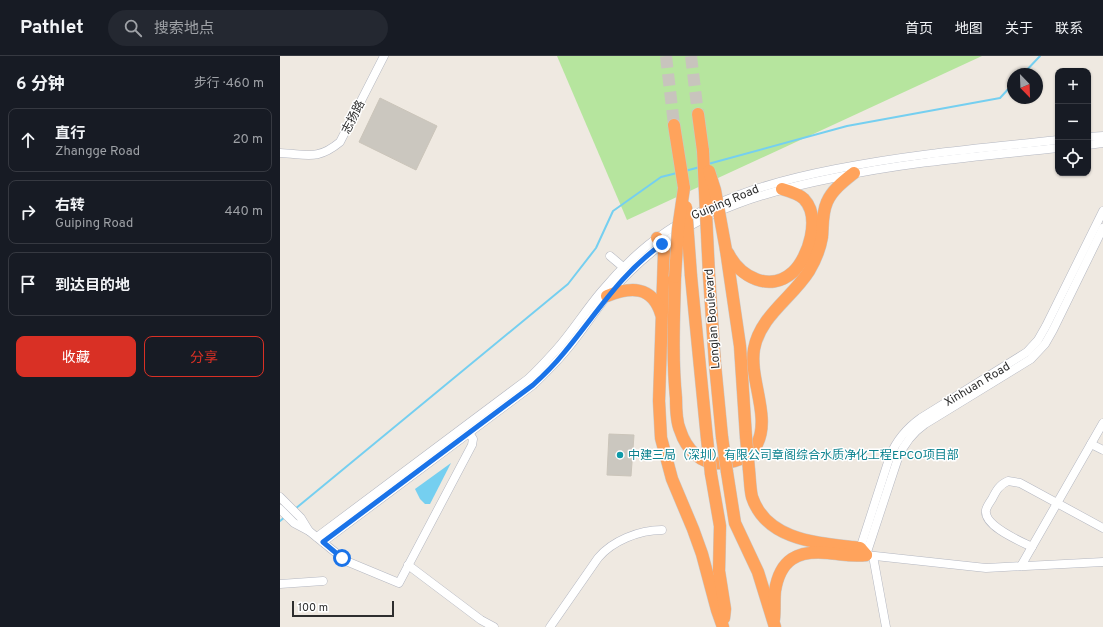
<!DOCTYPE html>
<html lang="zh">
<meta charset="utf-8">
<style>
body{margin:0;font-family:Overpass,"Noto Sans SC",sans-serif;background:#242831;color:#f1f3f6}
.controls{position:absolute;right:12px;top:12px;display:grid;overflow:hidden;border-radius:8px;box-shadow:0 1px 3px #0004}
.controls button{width:36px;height:36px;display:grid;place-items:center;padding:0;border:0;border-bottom:1px solid #363941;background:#171b24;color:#f1f3f6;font:20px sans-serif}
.compass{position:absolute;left:727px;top:12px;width:36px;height:36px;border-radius:50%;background:#171b24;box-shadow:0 1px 3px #0004;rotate:157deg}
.scale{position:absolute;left:12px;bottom:10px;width:102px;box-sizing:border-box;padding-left:4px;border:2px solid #2e2e2e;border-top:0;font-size:11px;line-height:14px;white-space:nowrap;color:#2e2e2e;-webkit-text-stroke:3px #fff;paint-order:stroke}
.stop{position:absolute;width:12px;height:12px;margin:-9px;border:3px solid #1a73e8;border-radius:50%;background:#fff}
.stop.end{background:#1a73e8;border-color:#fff;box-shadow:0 1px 4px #0008}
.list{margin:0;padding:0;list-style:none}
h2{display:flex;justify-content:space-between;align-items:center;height:52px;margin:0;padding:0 16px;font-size:17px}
h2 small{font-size:13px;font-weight:400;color:#9ea1a6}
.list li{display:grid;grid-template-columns:26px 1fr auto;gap:12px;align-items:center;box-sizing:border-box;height:64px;margin:0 8px 8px;padding:0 8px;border:1px solid #363941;border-radius:8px}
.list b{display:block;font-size:15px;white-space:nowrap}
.list p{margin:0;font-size:13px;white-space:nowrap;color:#9ea1a6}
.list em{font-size:13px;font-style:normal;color:#9ea1a6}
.actions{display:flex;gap:8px;padding:12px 16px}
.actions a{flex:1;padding:9px 0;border:1px solid #d93025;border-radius:8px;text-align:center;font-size:14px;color:#d93025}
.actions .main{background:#d93025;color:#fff}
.icon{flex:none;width:22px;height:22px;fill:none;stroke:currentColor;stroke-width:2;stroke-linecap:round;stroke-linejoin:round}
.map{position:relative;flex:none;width:823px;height:571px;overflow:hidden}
header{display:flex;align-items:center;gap:24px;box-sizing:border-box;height:56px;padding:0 20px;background:#171b24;border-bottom:1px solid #363941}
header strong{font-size:19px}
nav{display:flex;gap:22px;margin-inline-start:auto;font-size:14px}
.search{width:280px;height:36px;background:#242831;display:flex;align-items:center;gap:10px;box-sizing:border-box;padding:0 14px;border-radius:22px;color:#9ea1a6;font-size:15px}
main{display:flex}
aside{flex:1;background:#171b24}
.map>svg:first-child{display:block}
.green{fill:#b6e59e}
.water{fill:#75cff0}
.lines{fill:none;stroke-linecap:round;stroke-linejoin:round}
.stream{stroke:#75cff0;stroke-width:2}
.building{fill:#cbc7bf;stroke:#cbc5ba}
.highway-tunnel{stroke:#c8c4bd;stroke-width:12;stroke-dasharray:12 6;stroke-linecap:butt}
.minor-casing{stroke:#b4b7c1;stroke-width:9}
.highway-casing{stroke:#c9c9c9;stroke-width:13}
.minor{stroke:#fff;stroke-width:8}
.highway{stroke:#ffa35c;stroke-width:12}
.highway-bridge-casing{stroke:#c9c9c9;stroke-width:13;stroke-linecap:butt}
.highway-bridge{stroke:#ffa35c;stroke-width:12}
.route{stroke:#1a73e8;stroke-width:5}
.culture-dot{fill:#0f9aa8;stroke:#fff;stroke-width:1.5}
.labels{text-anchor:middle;stroke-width:3;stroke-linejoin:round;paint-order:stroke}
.street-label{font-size:12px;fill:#2e2e2e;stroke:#fff}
.culture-label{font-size:12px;fill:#0d838f;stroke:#fff;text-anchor:start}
</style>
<header>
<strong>Pathlet</strong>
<div class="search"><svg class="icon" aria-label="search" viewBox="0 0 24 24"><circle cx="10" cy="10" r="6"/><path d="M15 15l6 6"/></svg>搜索地点</div>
<nav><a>首页</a><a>地图</a><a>关于</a><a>联系</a></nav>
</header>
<main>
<aside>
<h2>6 分钟<small>步行 · 460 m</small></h2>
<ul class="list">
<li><svg class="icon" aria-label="ahead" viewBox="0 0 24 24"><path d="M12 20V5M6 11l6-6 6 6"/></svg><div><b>直行</b><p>Zhangge Road</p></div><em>20 m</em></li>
<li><svg class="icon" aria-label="right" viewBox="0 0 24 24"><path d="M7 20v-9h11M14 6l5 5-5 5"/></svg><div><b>右转</b><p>Guiping Road</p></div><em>440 m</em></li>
<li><svg class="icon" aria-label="arrive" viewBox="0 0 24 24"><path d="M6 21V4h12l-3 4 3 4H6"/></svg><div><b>到达目的地</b></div></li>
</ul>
<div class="actions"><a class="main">收藏</a><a>分享</a></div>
</aside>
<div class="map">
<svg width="823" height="571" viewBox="0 0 823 571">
<rect width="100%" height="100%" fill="#efe9e1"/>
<polygon class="green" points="277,0 702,0 347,164"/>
<polygon class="water" points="171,407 150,448 145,448 140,443 135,433"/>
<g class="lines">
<g class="stream">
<polyline points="743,18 760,0"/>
<polyline points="428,108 567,70 720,42 733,28"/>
<polyline points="405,115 420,111"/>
<polyline points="15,453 288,228 316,192 333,155 381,121 397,117"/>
<polyline points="0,465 5,461"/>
</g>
</g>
<g class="building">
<polygon points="100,42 157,70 136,114 79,86"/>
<polygon points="329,378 354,379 351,420 327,419"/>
</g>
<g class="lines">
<g class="highway-tunnel">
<polyline points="386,0 394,69"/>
<polyline points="411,0 418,58"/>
</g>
<g class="minor-casing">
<g id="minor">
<polyline points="808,81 823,80"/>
<polyline points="808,89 823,87"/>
<path d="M0,97C27,98 37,105 60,86L104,0"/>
<path d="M823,172L773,274L765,288L751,303L645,368C632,377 624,388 618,402L586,499L706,512L823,506"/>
<polyline points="330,200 343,211"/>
<polyline points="811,388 823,394"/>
<polyline points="0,441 21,462 29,475 14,467 0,453"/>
<polyline points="29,475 66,505 119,527 192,389 193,383 189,377"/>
<path d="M37,481L248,323C258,314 267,304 276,294C292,276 305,255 321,236C335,219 351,203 368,189C423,145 489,126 556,113C630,98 704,92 778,84"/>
<path d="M43,486L253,329C263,319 274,309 283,298C299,280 312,259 327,240C341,224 356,209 372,196C424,153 488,135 553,122C627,106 703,100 778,92"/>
<path d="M752,491C740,485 703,470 706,454C707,450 710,446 712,443C716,435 719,429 728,425L740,427L823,472"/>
<path d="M579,496L610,400C617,383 627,372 641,362L747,296L758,284L766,270L823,155"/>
<polyline points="593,500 606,571"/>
<polyline points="128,509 201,564 214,571"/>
<polyline points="741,510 823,367"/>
<polyline points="0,528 43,525"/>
<path d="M270,571L318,502C332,485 359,474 382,474"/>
</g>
</g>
<g class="highway-casing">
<g id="highway">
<polyline points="418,58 423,95"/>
<polyline points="394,69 404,132"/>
<polyline points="377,182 383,190 384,197 379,345 381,382 392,423 413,473 422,498 437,554 443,571"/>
<polyline points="446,194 460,290 466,381"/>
<path d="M448,197C460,221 490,237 513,216C529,201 541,161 524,143C519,138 509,135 502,133"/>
<polyline points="429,219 435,308 442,381"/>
<polyline points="411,220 427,383"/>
<path d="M395,221C394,261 392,301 396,342C396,352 396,365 400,374C406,393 421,409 441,407C456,406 470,402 477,388C491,361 469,323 474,293C480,260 512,242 529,215C535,205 540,193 542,181C543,169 542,157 547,146C552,134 564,125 574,117"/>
<path d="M327,240C350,231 372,229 381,258"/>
<path d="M469,414C470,423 470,433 472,441C487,486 541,487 580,492L586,499"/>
<polyline points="447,416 455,467 478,516 495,571"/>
<polyline points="431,418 440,470 439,515 445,553 444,562"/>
<path d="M494,563C495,553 494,544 495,535C500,503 518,494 548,497C561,498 573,501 586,499"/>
</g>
</g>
<use href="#minor" class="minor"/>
<use href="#highway" class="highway"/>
<g class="highway-bridge-casing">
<g id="highway-bridge">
<polyline points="423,95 429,219"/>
<polyline points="429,115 435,134 446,194"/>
<polyline points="406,151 411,220"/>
<polyline points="395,221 398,173 404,132"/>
<polyline points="442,381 447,416"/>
<polyline points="466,381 469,414"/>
<polyline points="427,383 431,418"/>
</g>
</g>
<use href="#highway-bridge" class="highway-bridge"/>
</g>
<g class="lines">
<path class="route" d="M62,502L43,486L253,329C264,319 274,309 283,298C316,259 339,219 382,188"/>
</g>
<circle class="culture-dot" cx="340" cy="399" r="4"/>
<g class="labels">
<g class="street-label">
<text transform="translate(73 61) rotate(-63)" y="4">志扬路</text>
<text transform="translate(445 146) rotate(-23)" y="4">Guiping Road</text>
<text transform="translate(432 263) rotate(-94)" y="4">Longlan Boulevard</text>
<text transform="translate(697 328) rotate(-31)" y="4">Xinhuan Road</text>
</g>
<g class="culture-label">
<text x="348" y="403">中建三局（深圳）有限公司章阁综合水质净化工程EPCO项目部</text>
</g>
</g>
</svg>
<div class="controls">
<button>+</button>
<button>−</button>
<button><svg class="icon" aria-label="locate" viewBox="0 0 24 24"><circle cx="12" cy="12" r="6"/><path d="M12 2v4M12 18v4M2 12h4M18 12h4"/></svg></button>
</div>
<svg class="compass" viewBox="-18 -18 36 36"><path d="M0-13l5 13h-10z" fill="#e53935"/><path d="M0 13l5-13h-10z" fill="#9ea1a6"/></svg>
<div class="scale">100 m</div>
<div class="stop" style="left:62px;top:502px"></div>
<div class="stop end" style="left:382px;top:188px"></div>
</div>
</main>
